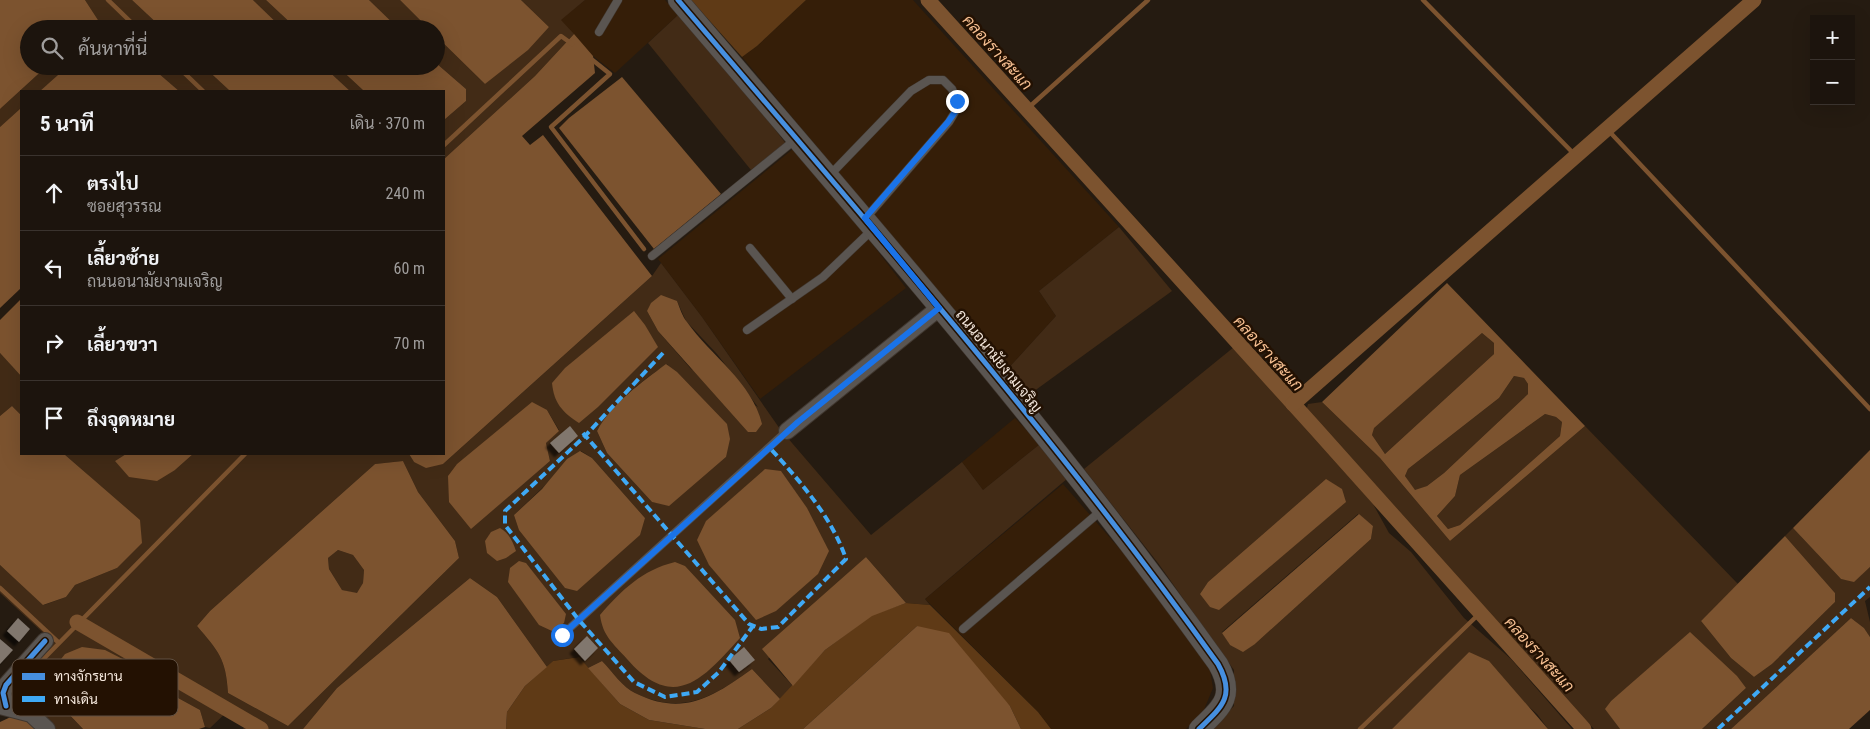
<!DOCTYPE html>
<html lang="th">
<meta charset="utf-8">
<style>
body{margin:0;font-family:"Roboto Condensed",Sarabun,sans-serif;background:#29211b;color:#f1f3f6}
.controls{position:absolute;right:15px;top:15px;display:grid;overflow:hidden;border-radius:0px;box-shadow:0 5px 20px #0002}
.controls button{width:45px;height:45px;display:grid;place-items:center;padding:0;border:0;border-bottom:1px solid #3a332e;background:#1c140d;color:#f1f3f6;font:25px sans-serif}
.stop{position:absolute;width:15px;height:15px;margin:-11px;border:4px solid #1a73e8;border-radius:50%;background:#fff}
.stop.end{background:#1a73e8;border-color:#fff;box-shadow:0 1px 5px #0008}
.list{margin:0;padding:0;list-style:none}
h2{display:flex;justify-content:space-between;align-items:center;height:65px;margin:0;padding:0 20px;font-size:21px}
h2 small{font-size:16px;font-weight:400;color:#a09e9d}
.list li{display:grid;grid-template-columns:32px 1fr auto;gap:15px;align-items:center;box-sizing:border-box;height:75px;padding:0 20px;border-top:1px solid #3a332e}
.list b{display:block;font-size:19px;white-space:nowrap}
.list p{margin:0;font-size:16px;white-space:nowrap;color:#a09e9d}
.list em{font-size:16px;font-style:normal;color:#a09e9d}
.icon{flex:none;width:28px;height:28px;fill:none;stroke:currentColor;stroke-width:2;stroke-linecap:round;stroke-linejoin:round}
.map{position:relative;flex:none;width:1870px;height:729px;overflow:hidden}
.search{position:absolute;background:#1c140d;box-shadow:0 5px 20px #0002;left:20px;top:20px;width:425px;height:55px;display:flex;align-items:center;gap:12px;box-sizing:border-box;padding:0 18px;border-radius:28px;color:#a09e9d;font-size:19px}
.panel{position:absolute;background:#1c140d;box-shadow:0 5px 20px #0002;left:20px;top:90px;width:425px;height:365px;border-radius:0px}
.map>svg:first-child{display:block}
.built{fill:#351e08}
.green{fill:#422b16;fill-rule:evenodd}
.forest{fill:#5f3a16}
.water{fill:#7c532f;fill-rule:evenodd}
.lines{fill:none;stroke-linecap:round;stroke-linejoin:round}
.stream{stroke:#7c532f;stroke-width:4.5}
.canal{stroke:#7c532f;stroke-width:15}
.building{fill:#81776e;filter:url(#shadow)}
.service-casing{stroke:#40372f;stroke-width:9}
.minor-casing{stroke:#40372f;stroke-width:18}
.tertiary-casing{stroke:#40372f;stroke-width:21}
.service{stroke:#5a5551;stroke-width:8}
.minor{stroke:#5a5551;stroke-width:16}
.tertiary{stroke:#5a5551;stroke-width:20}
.quiet{stroke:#3fa9f5;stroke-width:4;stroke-dasharray:8 4;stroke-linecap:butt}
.cycleway-casing{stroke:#231102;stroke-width:8}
.cycleway{stroke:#468fdf;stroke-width:5}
.route{stroke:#1a73e8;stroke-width:6}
.labels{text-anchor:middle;stroke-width:5;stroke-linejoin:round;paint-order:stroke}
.street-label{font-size:15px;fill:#f3e6db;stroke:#231102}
.water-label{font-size:16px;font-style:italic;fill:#f6bf91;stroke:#231102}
.key{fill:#231102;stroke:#615143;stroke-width:1}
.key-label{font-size:14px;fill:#f3e6db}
</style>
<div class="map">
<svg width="1870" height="729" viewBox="0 0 1870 729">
<defs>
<filter id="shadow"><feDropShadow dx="-4.5" dy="4.5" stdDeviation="1" flood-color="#0009"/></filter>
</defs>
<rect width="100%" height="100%" fill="#251b11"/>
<g class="built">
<polygon points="585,0 665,0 678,15 615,73 593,56 560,20"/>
<polygon points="806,0 913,0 1119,227 1039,291 1056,316 1005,372 742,57 757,46"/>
<polygon points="793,149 860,228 906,288 760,399 702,317 658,259"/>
<polygon points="1015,418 1040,444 983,490 962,462"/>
<polygon points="1063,484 1132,563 1210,670 1213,688 1203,712 1186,729 1051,729 1038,712 925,599"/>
</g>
<g class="green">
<polygon points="85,0 132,0 163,29 89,29 98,20"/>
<polygon points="253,0 266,0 297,29 283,29"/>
<polygon points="369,0 400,0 429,29 399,29"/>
<polygon points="521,0 585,0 561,20 574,34 535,76 444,159 444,120 466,101 466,89 436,63 436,36 485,84 549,27"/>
<polygon points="678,15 693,24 787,145 751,170 648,43"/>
<polygon points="47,66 68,66 40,91 21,91 21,108 0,127 0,109"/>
<polygon points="150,66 203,66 230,91 179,91"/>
<polygon points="323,66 337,66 364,91 350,91"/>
<polygon points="1119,227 1172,291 1026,397 1005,372 1056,316 1039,291"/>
<path d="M661,263L702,317L780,429L871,535L962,462L983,490L1040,444L1068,478L925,599L930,605L906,603L866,557L768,659L793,686L780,699L752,669C713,697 683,716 635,693C623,688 612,671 602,661L588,668L578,657L553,661L547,667L497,597L470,578L337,688L303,729H243L251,718L232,707L210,728L205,727L200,710L169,693L148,672L46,691L83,729H52L17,696L11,686L53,642L0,593V565L44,605L66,597L75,585L117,568L88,475L64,454H126L115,461L175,470L193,454H409L414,462L443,464L652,276ZM677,301L686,321L717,354L758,407L691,369L658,331L647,311ZM667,364L726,457L669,505L652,502L607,453L597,431C612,404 641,381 667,364ZM547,410L559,430L546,443L550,461L471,528ZM581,451L592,458L645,518L514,515ZM403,461L418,492L455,541L459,558L288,726L228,693C226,658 218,651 197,626L210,611L375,464Z"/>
<polygon points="1482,333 1494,343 1494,354 1385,454 1372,435 1373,428"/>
<path d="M1234,347L1315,428L1311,432L1373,504L1389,533L1411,552L1464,618L1511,659L1572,729H1548L1537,714L1469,652L1392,729H1212L1234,706V670L1158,563L1084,469ZM1326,479L1200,594L1208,582ZM1358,514L1373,526L1371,539L1255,644L1230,645L1222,632Z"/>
<polygon points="0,353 21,376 21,415 12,406 0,416"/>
<polygon points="1514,376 1524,378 1528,384 1528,394 1444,473 1427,486 1415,491 1405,476 1408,469 1499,398"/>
<polygon points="1322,402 1380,458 1450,541 1585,426 1738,584 1701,621 1731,658 1754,677 1772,664 1835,602 1835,593 1785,536 1793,528 1841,579 1854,581 1870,567 1870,597 1865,601 1870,622 1870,637 1864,628 1851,618 1731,729 1702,729 1746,688 1633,683 1611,701 1606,709 1620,729 1594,729 1542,675 1306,411 1308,404"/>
<polygon points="1545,414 1556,417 1562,422 1560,436 1460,525 1448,529 1437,516 1455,496 1460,475"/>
<polygon points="338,550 353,555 364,570 363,583 358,594 342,590 329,569 328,558"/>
</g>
<g class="forest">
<polygon points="691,0 806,0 757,46 742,57"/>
<polygon points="906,603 930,605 1038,712 1051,729 1021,729 1010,706 917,626 803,729 738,729 771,708 825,650 872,615"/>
<polygon points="579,657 620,704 649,720 705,729 506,729 507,712 525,686 553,661"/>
</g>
<g class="water">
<polygon points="0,0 85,0 98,20 89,29 29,29 29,66 47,66 0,109"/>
<polygon points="132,0 253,0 283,29 163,29"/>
<polygon points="266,0 369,0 399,29 297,29"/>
<polygon points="400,0 521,0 549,27 528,50 485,84 436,36 436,29 429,29"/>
<polygon points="574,34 593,56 595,73 522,136 530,145 543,135 652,276 443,464 426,468 414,462 409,454 444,454 444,159 535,76"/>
<polygon points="436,63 466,89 466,101 444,120 444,91 364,91 337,66 436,66"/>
<polygon points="68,66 150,66 179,91 40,91"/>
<polygon points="203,66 323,66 350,91 230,91"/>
<polygon points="622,77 721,194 654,249 559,128 569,118"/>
<polygon points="21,108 21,288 0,308 0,127"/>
<path d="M1447,283L1585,426L1450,541L1380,458L1322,402ZM1482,333L1494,343V354L1385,454L1372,435L1374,428ZM1514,376L1524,378L1528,384V394L1444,473L1427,486L1415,490L1405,476L1408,469L1499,398ZM1545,414L1556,417L1562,422L1560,436L1460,525L1448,529L1437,516L1455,496L1460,475Z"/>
<path d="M661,295L677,301C680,308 682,316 687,322C711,356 752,382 762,424L756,432H748L658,331L647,311L651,303Z"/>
<polygon points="21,299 21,376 0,353 0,320"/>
<path d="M634,311L645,325L658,347L598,407L579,423C562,412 554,403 552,383L565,368Z"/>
<path d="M666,364L677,372L727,424L730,439L726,457L669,506L652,502L607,453L597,431C612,403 641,383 666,364Z"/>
<polygon points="532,402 547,410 559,431 546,443 550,461 471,529 449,502 448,476 457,464"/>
<polygon points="12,406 21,415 21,454 64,454 140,520 142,543 117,568 75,585 66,597 43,605 0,565 0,416"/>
<polygon points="1870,450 1870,567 1854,582 1841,579 1793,528"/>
<polygon points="580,451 592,458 645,518 640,535 577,591 565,588 519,530 514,515 542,489 567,459"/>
<polygon points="126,454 193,454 175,470 157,481 129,477 115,461"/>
<path d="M403,461L418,492L455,541L459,558L288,726L228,693C226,658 218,651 197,626L210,611L375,464ZM338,550L353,555L364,570L363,583L357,593L342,590L329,569L328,558Z"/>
<polygon points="765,469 781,471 807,508 829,551 818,574 776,611 756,620 709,565 697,540 706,521"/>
<polygon points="1326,479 1342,489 1346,502 1219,610 1210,607 1200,594 1208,582"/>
<polygon points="1359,514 1373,526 1371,539 1255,644 1243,652 1230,645 1222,633"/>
<path d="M500,528C509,533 513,542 516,551L506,558L497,561L487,553L485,541L491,532Z"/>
<polygon points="1785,536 1835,593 1835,602 1772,664 1754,677 1731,658 1701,621"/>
<polygon points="866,557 906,603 872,616 825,650 793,686 762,649"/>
<polygon points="519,561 526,563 566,614 564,623 552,631 539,625 508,582 510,568"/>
<path d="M675,562L685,566L735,620L740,638C703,679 674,713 627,659C613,643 603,637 600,615C622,590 642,570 675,562Z"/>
<polygon points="470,578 497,597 547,667 525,686 507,712 506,729 303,729 337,688"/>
<polygon points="1851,618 1864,628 1870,637 1870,710 1849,729 1731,729"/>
<polygon points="917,626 949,633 1010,706 1021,729 803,729"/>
<polygon points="1690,632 1737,676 1746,688 1702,729 1620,729 1605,709 1611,701"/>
<polygon points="82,647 105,650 148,672 169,693 200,710 205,727 199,729 83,729 41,685 65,654"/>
<polygon points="1469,652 1489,661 1548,729 1392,729"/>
<path d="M602,661C612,671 623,688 635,693C683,717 713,697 752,669L780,699L771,708L738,729H705L649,720L620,704L588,668Z"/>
<polygon points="15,715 31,723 37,729 0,729 0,722"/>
</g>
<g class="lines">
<g class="stream">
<polyline points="108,0 138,29"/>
<polyline points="1423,0 1576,156"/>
<polyline points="590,58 610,74 551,127 644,249"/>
<polyline points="177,66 203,91"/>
<polyline points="1027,109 1148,0"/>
<polyline points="1607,129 1870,409"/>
<polyline points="444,145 561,36 572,44"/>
<polyline points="0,588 58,642"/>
<polyline points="10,693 245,454"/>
<polyline points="1360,729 1480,613"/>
</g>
<g class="canal">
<polyline points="928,0 1315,428 1584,729"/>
<polyline points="1293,404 1754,0"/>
<polyline points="77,622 261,729"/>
</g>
</g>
<g class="building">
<polygon points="570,426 578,436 559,453 550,443"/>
<polygon points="18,618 30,629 19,642 7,631"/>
<polygon points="587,636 598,648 585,661 574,649"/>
<polygon points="0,639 13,650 0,664"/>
<polygon points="744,647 755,660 739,672 729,660"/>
</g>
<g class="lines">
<g class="service-casing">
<g id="service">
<polyline points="599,32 618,0"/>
<polyline points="829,176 911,91 929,80 943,80 952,89 957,101 955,112 949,122 865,219"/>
<polyline points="750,248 792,299"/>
<polyline points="652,256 796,139"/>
<polyline points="747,330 823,277 872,230"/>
<polyline points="963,629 1102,510"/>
<polyline points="562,635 787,431"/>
</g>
</g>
<g class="minor-casing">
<g id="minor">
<polyline points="787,431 939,308"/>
<polyline points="0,706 31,714 47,729"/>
<polyline points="6,706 3,693 6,685 45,641"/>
</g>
</g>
<g class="tertiary-casing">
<path id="tertiary" d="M678,0C863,217 1052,432 1218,664C1236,696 1222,707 1199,729"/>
</g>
<use href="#service" class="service"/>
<use href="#minor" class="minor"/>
<use href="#tertiary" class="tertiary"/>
<g class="quiet">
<polyline points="663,353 585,436 505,511 505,525 578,619 634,682 665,697 697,692 719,672 753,626"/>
<path d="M583,433L749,624L761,629L778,627L846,559C832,517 799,480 769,447"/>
<polyline points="1718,729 1870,587"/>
</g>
<g class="cycleway-casing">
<g id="cycleway">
<path d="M678,0C863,217 1052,432 1218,664C1236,696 1222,707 1199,729"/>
<polyline points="6,706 3,693 6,685 45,641"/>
</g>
</g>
<use href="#cycleway" class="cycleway"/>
</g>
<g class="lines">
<polyline class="route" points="562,635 798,422 939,308 865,218 948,122 955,112 957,101"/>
</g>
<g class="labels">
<g class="street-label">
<text transform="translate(999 361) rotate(51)" y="5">ถนนอนามัยงามเจริญ</text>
</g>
<g class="water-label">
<text transform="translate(998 52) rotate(48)" y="6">คลองรางสะแก</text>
<text transform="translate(1269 353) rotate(48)" y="6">คลองรางสะแก</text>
<text transform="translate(1540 654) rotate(48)" y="6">คลองรางสะแก</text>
</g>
</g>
<rect x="12" y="659" width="166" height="57" rx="8" class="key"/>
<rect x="22" y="673" width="23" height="7" fill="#468fdf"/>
<rect x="22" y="696" width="23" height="6" fill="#3fa9f5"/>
<g class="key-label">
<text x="54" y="681">ทางจักรยาน</text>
<text x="54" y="704">ทางเดิน</text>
</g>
</svg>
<div class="controls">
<button>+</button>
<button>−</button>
</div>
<div class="stop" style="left:562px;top:635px"></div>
<div class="stop end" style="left:957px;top:101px"></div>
<div class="search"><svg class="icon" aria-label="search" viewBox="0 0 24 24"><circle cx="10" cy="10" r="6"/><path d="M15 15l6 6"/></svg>ค้นหาที่นี่</div>
<section class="panel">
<h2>5 นาที<small>เดิน · 370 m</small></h2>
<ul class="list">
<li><svg class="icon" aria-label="ahead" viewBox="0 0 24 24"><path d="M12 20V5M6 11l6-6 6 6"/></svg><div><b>ตรงไป</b><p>ซอยสุวรรณ</p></div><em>240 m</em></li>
<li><svg class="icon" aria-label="left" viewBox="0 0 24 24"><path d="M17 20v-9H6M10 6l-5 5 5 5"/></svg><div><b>เลี้ยวซ้าย</b><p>ถนนอนามัยงามเจริญ</p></div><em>60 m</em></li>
<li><svg class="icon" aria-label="right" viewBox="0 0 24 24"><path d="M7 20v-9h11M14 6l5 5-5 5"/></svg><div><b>เลี้ยวขวา</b></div><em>70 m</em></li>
<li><svg class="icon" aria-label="arrive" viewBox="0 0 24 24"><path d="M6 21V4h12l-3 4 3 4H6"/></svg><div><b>ถึงจุดหมาย</b></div></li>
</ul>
</section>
</div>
